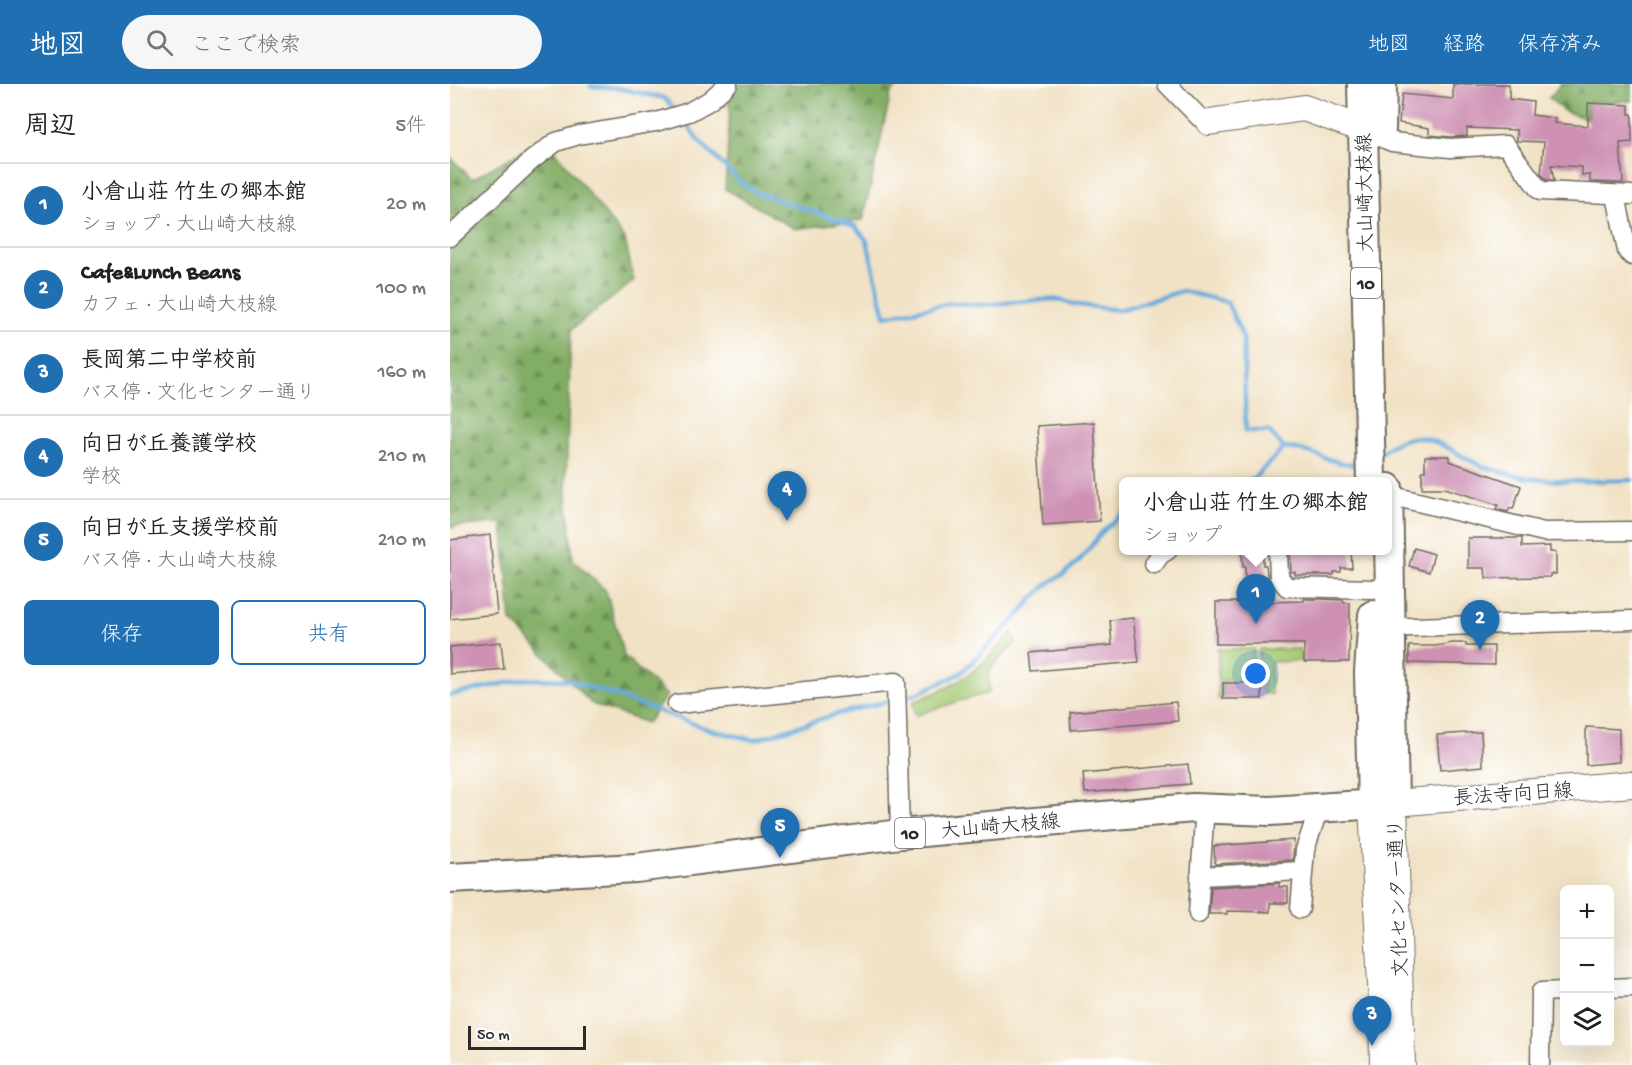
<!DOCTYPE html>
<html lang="ja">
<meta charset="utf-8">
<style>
body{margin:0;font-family:"Gochi Hand","Klee One",sans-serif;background:#f6f6f6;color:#202124}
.controls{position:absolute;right:18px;bottom:18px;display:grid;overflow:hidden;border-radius:9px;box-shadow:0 6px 24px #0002}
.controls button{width:54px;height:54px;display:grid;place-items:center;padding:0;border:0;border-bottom:2px solid #e0e0e0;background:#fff;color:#202124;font:30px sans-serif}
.scale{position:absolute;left:18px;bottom:15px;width:118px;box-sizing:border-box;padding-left:6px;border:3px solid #2b2b2b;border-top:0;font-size:16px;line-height:21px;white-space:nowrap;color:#2b2b2b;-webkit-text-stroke:4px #fff;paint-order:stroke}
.you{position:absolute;left:806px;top:590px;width:21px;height:21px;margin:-15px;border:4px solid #fff;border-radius:50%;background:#1a73e8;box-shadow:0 0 0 9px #1a73e833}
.badge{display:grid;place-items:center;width:39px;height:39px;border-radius:50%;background:#1f6fb2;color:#fff;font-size:20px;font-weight:700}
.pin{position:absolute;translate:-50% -50px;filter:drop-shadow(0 2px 3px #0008)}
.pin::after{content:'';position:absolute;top:32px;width:21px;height:18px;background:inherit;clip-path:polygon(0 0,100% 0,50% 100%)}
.popup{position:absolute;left:669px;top:393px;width:273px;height:78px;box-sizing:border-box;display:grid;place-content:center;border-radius:9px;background:#fff;filter:drop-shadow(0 2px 4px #0005);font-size:20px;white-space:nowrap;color:#757577}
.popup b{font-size:22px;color:#202124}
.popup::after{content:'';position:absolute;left:50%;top:100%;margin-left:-12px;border:12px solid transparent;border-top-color:#fff}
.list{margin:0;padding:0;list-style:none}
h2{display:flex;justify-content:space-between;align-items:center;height:78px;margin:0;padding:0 24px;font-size:26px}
h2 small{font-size:20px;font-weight:400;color:#757577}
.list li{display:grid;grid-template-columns:39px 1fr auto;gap:18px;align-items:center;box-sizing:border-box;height:84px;padding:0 24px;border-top:2px solid #e0e0e0}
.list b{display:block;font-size:22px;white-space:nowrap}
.list p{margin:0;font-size:20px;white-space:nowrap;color:#757577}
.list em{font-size:20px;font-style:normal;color:#757577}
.actions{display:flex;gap:12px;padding:18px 24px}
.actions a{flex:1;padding:14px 0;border:2px solid #1f6fb2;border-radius:9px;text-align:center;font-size:21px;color:#1f6fb2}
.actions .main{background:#1f6fb2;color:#fff}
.icon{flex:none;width:33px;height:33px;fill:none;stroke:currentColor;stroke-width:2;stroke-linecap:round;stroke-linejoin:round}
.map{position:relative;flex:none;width:1182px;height:981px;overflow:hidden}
header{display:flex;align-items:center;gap:36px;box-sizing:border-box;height:84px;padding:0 30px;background:#1f6fb2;color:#fff}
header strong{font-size:28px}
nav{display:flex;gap:33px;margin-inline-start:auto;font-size:21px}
.search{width:420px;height:54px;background:#f6f6f6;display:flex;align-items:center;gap:15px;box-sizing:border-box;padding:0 21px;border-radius:33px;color:#757577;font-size:22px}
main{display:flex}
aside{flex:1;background:#fff}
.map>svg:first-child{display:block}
.green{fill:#a3c973;stroke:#677a4f;stroke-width:1.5}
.forest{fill:url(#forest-firs);stroke:#566c48;stroke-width:1.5}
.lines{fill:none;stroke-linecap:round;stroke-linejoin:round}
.stream{stroke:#66aadb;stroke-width:4.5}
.building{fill:#ce91b4}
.street-casing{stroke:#706b61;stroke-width:21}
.secondary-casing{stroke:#706b61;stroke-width:28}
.primary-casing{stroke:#706b61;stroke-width:32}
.street{stroke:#fff;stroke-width:18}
.secondary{stroke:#fff;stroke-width:26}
.primary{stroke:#fff;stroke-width:28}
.labels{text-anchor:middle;stroke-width:4.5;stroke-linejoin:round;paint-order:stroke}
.shield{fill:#fff;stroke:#6b6b6b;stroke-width:1.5}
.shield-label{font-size:18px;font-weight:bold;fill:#2b2b2b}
.street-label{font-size:20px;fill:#2b2b2b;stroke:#fff}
</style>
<header>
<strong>地図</strong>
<div class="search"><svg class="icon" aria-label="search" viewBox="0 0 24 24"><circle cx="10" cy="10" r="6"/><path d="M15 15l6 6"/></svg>ここで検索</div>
<nav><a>地図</a><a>経路</a><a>保存済み</a></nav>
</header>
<main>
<aside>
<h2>周辺<small>5件</small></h2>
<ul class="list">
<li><span class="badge">1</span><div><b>小倉山荘 竹生の郷本館</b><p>ショップ · 大山崎大枝線</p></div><em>20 m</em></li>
<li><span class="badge">2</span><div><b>Cafe&amp;Lunch Beans</b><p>カフェ · 大山崎大枝線</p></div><em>100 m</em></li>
<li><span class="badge">3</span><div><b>長岡第二中学校前</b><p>バス停 · 文化センター通り</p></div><em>160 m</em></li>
<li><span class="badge">4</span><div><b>向日が丘養護学校</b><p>学校</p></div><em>210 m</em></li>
<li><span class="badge">5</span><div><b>向日が丘支援学校前</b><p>バス停 · 大山崎大枝線</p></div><em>210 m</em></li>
</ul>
<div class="actions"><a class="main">保存</a><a>共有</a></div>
</aside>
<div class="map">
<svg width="1182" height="981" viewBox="0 0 1182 981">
<defs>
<pattern id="forest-firs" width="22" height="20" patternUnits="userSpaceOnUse" patternTransform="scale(1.5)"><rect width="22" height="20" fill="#82ad65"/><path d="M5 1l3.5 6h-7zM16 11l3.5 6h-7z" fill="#6b8d53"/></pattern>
</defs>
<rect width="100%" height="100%" fill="#fff"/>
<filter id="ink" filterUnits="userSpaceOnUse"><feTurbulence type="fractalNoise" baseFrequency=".0167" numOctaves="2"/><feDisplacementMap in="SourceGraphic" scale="12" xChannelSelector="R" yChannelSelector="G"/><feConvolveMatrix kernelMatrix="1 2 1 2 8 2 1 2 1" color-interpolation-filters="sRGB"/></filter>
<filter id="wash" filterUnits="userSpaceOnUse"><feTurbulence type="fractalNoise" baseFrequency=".008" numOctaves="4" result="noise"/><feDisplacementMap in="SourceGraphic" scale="24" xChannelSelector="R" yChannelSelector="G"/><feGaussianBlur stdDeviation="1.35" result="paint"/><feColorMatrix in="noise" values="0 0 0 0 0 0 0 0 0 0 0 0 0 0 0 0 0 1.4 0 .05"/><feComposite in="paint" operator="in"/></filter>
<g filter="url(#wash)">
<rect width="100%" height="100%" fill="#f1e2c5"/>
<g class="green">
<path d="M562,548L566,558L539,586V609C514,614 491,624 466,631L464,627L463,618C514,599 527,588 562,548Z"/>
<polygon points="768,565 804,565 804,578 790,589 790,597 772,597 772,615 768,615"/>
<polygon points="809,565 851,565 851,577 821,578 821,610 813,610 813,597 795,597 795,591 809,581"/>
</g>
<g class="forest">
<polygon points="272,0 450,0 441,9 413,136 345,145 275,105 280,24"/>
<polygon points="1111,0 1182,0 1182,17 1138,18 1137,35 1114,27 1099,14"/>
<polygon points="95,54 175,155 184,197 121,246 116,401 123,476 156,507 174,572 217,611 197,639 142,620 61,537 52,439 0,443 0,73 22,95"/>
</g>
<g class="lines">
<g class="stream">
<polyline points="140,2 167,4 214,14 227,27"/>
<polyline points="234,35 248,56 290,98 306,108 405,142 417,157 435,232 502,219 531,221 604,215 628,221 669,226 732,207 777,218 793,253 796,347 819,347 834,364"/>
<path d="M930,370C942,359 956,352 972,354C995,358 1014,376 1035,383C1087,401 1129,397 1182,396"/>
<path d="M800,398L834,364C861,364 884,382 911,381"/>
<polyline points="0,611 75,595 118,596 164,611 261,646 304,656 387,630 442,616"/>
<polyline points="450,614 466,610 511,589 569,531 582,515 600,498 614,490 629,477 653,447 674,429"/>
</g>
</g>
<g id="blocks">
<g class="building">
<polygon points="1003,0 1059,0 1059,15 1083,18 1082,31 1105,34 1104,39 1138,42 1138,19 1179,21 1179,30 1182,30 1182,58 1170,59 1173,99 1140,98 1140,91 1132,91 1132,83 1101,81 1104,96 1096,96 1091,89 1094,58 1067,57 1067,46 1017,44 1017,52 1000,53 979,51 979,44 949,39 952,10 1003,15"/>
<polygon points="644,338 650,437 593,441 587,342"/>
<polygon points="975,372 999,372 999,377 1071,402 1063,425 1060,424 1058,428 1049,426 1046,425 1048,421 995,404 972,404 972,387 975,387"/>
<polygon points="40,451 47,530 0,535 0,456"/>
<polygon points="1018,454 1072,454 1072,463 1100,462 1100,468 1106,468 1106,490 1100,490 1100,493 1036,494 1035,484 1018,484"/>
<polygon points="964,464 984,470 979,488 959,482"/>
<polygon points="792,466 813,466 813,481 816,481 817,490 818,518 854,517 854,515 872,515 893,516 894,519 900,519 899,578 854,578 854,560 766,560 766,518 795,518 795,483 793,483"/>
<polygon points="840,466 901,466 902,484 891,484 891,488 884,488 884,491 845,491 845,488 841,488"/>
<polygon points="683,534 689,578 583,587 581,569 662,561 660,536"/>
<polygon points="51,558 54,585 0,590 0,563"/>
<polygon points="1003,559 1016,559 1016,562 1044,562 1044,581 959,579 959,562 985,562"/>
<rect x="773" y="599" width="39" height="16"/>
<polygon points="726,618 728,637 621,646 620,628"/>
<polygon points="1136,643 1169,645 1169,678 1136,681"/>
<polygon points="1031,648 1033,682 990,686 987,651"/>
<polygon points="738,680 740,700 635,709 633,690"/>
<polygon points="844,756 843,776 765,780 764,762"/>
<polygon points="829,799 829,803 838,803 838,819 820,819 820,828 777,827 777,830 759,830 761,803"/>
</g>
</g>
</g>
<g filter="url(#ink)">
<use href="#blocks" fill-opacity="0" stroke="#706b61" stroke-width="1.5"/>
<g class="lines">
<g class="street-casing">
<g id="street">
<polyline points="717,0 749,33 759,38"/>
<polyline points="916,47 942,58 1000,64 1056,61 1090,107 1182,111"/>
<polyline points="1166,111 1177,167 1182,172"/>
<polyline points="0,153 82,76 106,58 129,51 206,38 239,28 259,17 278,0"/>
<polyline points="938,415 951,414 1094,448 1182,447"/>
<polyline points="828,466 829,493 837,503 924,505"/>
<polyline points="704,480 710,471 718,466"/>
<polyline points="931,544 1182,536"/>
<polyline points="227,620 446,598 450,750"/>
<polyline points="750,792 852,787"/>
<polyline points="850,825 855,766 869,724"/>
<polyline points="748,830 754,736 757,724"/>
<polyline points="1160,904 1182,903"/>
<polyline points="1090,981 1091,908 1114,907"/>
</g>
</g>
<g class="secondary-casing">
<g id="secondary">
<polyline points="759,38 854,24 913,45"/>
<polyline points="922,721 932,920 933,981"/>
<polyline points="952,981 944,719 1182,700"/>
</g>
</g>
<g class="primary-casing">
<g id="primary">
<polyline points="912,0 921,398"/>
<polyline points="931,46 932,0"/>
<polyline points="922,721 919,588 923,531"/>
<polyline points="0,794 186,784 450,750 743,724 820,727 944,719 938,404"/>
</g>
</g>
<use href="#street" class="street"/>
<use href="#secondary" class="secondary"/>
<use href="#primary" class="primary"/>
</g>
</g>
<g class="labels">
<g class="shield">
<rect x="901" y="184" width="30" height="30" rx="4.5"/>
<rect x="445" y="734" width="30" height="30" rx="4.5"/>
</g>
<g class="shield-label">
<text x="916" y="205">10</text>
<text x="460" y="755">10</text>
</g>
<g class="street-label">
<text transform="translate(914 109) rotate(-91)" y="7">大山崎大枝線</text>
<text transform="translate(1063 709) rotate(-4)" y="7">長法寺向日線</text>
<text transform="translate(550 741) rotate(-5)" y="7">大山崎大枝線</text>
<text transform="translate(947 814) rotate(-92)" y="7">文化センター通り</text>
</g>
</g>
</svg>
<div class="controls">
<button>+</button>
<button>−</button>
<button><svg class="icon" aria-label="layers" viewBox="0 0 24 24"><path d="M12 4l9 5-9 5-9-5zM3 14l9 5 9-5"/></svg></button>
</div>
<div class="scale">50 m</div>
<div class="you"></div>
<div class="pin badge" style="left:806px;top:540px">1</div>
<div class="popup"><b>小倉山荘 竹生の郷本館</b>ショップ</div>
<div class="pin badge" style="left:1030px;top:566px">2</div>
<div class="pin badge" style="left:922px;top:962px">3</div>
<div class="pin badge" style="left:337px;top:437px">4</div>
<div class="pin badge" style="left:330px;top:774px">5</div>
</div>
</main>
